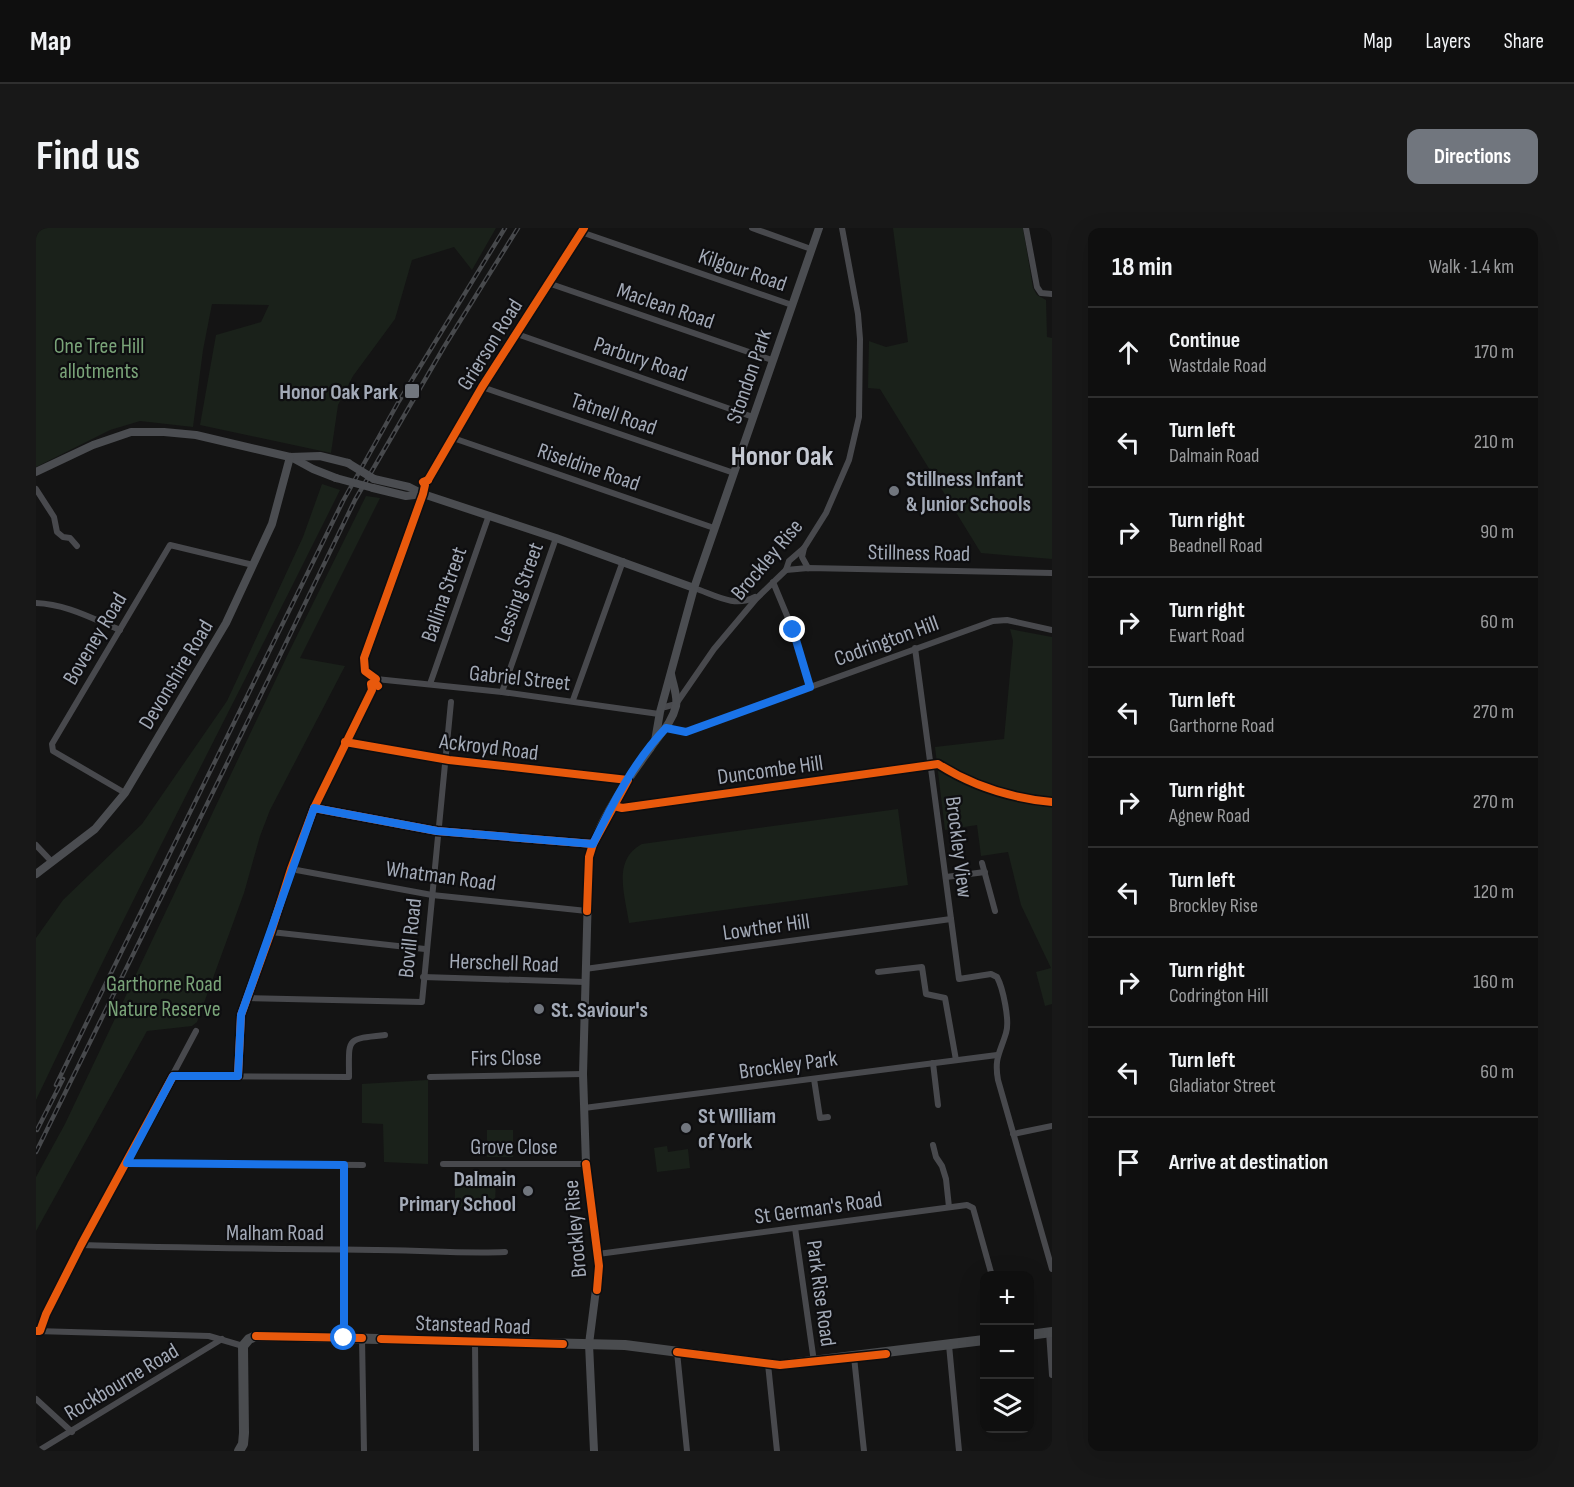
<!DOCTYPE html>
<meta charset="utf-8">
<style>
body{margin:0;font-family:"Sofia Sans Condensed",sans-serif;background:#181818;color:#f1f3f6}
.controls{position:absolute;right:18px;bottom:18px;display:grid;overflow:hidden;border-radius:12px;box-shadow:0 6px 24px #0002}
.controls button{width:54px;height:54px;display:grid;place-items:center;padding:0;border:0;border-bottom:2px solid #2f2f2f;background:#0f0f0f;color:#f1f3f6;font:30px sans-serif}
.stop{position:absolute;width:18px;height:18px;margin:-14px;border:4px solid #1a73e8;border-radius:50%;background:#fff}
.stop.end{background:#1a73e8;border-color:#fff;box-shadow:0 2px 6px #0008}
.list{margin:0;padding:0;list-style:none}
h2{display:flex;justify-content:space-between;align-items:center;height:78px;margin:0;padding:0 24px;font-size:26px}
h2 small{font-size:20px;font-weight:400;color:#9b9c9e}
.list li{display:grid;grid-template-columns:39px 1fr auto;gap:18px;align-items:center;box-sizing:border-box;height:90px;padding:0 24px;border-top:2px solid #2f2f2f}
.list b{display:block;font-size:22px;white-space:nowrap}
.list p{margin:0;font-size:20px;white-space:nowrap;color:#9b9c9e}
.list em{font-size:20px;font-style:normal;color:#9b9c9e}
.icon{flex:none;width:33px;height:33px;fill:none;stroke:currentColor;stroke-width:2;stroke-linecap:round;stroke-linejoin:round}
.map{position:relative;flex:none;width:1016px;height:1223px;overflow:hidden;border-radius:12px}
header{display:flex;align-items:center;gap:36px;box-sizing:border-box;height:84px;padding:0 30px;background:#0f0f0f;border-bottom:2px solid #2f2f2f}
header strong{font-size:28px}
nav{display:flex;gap:33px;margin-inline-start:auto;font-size:21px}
.intro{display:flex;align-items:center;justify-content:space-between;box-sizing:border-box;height:144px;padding:0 36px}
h1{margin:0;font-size:42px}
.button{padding:15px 27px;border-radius:12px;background:#71767e;color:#fff;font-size:21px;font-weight:700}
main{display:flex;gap:36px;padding:0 36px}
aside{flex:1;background:#0f0f0f;border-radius:12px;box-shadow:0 6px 24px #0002}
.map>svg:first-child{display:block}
.green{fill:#1a211a}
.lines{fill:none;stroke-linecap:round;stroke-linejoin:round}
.street{stroke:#48494d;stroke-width:6}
.secondary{stroke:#4b4d51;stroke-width:8}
.highway{stroke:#4a4c4f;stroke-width:10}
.rail-casing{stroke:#47494c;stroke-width:4.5}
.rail{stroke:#0e0e10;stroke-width:2;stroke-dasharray:7;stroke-linecap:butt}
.secondary-bridge{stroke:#4b4d51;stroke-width:8}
.cycleway-casing{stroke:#0e0e10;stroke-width:11}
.cycleway{stroke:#e8590c;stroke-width:8}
.route{stroke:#1a73e8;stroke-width:8}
.poi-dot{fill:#71767e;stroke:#0e0e10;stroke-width:2}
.labels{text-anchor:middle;stroke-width:4.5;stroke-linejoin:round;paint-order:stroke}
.street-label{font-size:22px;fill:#a3aab7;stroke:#0e0e10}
.park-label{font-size:22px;fill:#79a378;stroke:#0e0e10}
.poi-label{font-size:22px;font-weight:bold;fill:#a3aab7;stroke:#0e0e10;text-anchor:start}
.district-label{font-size:28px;font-weight:bold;fill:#c5c9d2;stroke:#0e0e10}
</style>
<header>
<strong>Map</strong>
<nav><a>Map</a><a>Layers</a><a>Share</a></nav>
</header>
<div class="intro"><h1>Find us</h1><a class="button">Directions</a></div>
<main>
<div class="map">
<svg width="1016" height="1223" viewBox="0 0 1016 1223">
<rect width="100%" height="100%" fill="#141414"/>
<g class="green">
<polygon points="0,0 460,0 436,42 418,19 376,32 359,91 317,148 302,177 295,225 164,197 180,107 225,94 233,77 176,76 167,122 157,199 104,193 74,202 0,239"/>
<polygon points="857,0 987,0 997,60 1001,67 1010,72 1011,109 1016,110 1016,331 945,325 844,161 832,160 833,113 850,119 872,114"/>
<path d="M286,256L304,262C203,466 97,667 0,872V710L27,672L106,596L191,473L267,309Z"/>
<polygon points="330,268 344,270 264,430 309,438 234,582 224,608 208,665 161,794 156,798 111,803 0,1003 0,949 29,896 251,428"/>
<polygon points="974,401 1016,409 1016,776 1009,778 1000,744 1015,740 985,677 972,624 945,628 941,597 909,602 899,519 968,511 977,413"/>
<path d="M862,581L872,657L593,695C589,667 576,632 606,616Z"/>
<polygon points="392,852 392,936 348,934 347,896 326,895 326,856"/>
<rect x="451" y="902" width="26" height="27"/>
<polygon points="631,918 632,924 652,921 654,940 621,944 618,920"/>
<polygon points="439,947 460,947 459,980 419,979 419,950"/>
</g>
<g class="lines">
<g class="street">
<polyline points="716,0 775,21"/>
<polyline points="990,0 1001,59 1005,65 1016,66"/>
<polyline points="545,4 756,77"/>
<polyline points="512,55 736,132"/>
<polyline points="481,106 717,189"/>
<polyline points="446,159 698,245"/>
<polyline points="417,210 678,300"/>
<polyline points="392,252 446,159 548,0"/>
<polyline points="0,261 18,289 21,304 27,309 34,310 41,318"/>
<path d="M387,266L328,430C326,441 331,447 340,451L466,464L623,486"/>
<polyline points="768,320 766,329 772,340"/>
<polyline points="750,342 772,340 1016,345"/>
<polyline points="737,354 757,402 774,459"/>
<path d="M658,360C679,367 698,380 719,369"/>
<path d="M0,375C30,376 57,391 84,402"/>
<path d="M879,420L923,751L955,746L961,749C967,760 974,793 970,805C964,825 958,830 962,852L1016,1041"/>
<polyline points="394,456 453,287"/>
<polyline points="466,464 520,310"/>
<polyline points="537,472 587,333"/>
<polyline points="626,475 629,479 640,476 678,421 720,371 750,342 753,333 768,320 790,285 813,232 823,189 824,111 822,86 806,0"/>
<polyline points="630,500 650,504 957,393 971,392 1016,402"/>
<polyline points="309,514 413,532 592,552"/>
<polyline points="89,565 17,523 16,516 134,317 217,337"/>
<polyline points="578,578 586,580 895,536"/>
<polyline points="278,580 401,603 557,616"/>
<polyline points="0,617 16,634"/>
<polyline points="946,635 959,683"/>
<polyline points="255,641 396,667 551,683"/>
<polyline points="910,649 949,644"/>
<polyline points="235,704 389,721"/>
<polyline points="549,741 915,691"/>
<polyline points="842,744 886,739 890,766 909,770 920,832"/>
<polyline points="387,749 549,754"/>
<polyline points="210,770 386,774 415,474"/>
<polyline points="897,835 902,877"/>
<path d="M137,848L313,849C313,810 309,811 349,807"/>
<polyline points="202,848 205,787 235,704 255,641 278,580 336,462"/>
<polyline points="394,849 547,846"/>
<polyline points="778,851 784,890 792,889"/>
<polyline points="548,880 961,827"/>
<polyline points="977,906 1016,898"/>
<polyline points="897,917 900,929 906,938 910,951 913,979"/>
<polyline points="91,935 327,937"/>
<polyline points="407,936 550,936"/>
<polyline points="759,1000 778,1134"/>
<path d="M45,1017C144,1020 243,1021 341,1022C384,1022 426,1026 469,1024"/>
<polyline points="562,1026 931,977 937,980 956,1048"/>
<polyline points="11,1083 160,803"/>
<polyline points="0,1103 173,1108 207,1118"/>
<polyline points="4,1103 10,1086"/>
<polyline points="1013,1104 1016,1147"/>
<polyline points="308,1109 308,937"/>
<polyline points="326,1110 328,1223"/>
<polyline points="439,1114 440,1223"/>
<polyline points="913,1117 923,1223"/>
<polyline points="641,1124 651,1223"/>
<polyline points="818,1129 828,1223"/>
<polyline points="732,1136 741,1223"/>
<polyline points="0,1171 36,1204"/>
<polyline points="2,1223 186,1111"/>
</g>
<g class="secondary">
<polyline points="255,229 277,241 300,250"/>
<polyline points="0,244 57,217 95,204 128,204 160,207 254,229 284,228 312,235"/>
<polyline points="338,251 373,259 387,266 520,310 658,360"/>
<polyline points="337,260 370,268 387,266"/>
<polyline points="619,513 624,484 658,360 783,0"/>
<polyline points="0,646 59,601 89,565 190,395 236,296 254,229"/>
<path d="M558,1223L553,1116L563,1038L550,936L547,846L553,629C562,593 592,551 614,521C623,507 636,495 640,478C642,468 637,457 635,446"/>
</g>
<g class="highway">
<polyline points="993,1107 1016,1104"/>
<polyline points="203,1223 207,1216 208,1205 207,1118 213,1111 220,1108 589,1117 744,1137 948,1112"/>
</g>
<g class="rail-casing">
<g id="rail">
<polyline points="20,857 307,273 363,173 469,0"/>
<polyline points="1,902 27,851"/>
<polyline points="0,924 235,446 319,272 408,119 482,0"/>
</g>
</g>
<use href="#rail" class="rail"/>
<g class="secondary-bridge">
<polyline points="312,235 338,251"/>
<polyline points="300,250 337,260"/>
</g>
<g class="cycleway-casing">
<g id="cycleway">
<polyline points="392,252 446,159 548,0"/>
<polyline points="342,458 339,455 340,451 329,443 328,430 387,266 389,257 387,254 392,252"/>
<polyline points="309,514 413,532 592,552 557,616 553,629 551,683"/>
<path d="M578,578L586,580L902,536C938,559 974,570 1016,574"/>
<polyline points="278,580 401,603 557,616"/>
<polyline points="550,936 563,1038 561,1062"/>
<polyline points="0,1103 4,1103 10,1086 45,1017 137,848 202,848 205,787 235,704 255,641 278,580 336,462 335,456 339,455"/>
<polyline points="220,1108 326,1110"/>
<polyline points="345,1111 527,1116"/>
<polyline points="641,1124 744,1137 850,1126"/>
</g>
</g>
<use href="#cycleway" class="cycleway"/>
</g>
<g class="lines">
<path class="route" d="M308,1110V937L91,935L137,848H202L205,787L278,580L401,603L557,616C576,576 599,532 630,500L650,504L774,459L757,402"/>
</g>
<g class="poi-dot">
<rect x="368" y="155" width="16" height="16" rx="3"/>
<circle cx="858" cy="263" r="6"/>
<circle cx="503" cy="781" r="6"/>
<circle cx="650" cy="900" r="6"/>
<circle cx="492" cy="963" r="6"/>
</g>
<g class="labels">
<g class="street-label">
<text transform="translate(707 41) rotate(19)" y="8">Kilgour Road</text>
<text transform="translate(630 77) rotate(19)" y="8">Maclean Road</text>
<text transform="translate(453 116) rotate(-58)" y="8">Grierson Road</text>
<text transform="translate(605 130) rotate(19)" y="8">Parbury Road</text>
<text transform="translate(712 148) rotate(-71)" y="8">Stondon Park</text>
<text transform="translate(578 185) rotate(19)" y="8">Tatnell Road</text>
<text transform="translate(553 238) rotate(19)" y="8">Riseldine Road</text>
<text transform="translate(883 324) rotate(1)" y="8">Stillness Road</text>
<text transform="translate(730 331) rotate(-50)" y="8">Brockley Rise</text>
<text transform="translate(482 364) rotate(-70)" y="8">Lessing Street</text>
<text transform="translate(407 366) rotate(-71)" y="8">Ballina Street</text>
<text transform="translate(58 410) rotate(-59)" y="8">Boveney Road</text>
<text transform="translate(850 412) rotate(-20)" y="8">Codrington Hill</text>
<text transform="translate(139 446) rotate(-59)" y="8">Devonshire Road</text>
<text transform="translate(484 449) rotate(6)" y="8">Gabriel Street</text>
<text transform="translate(453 518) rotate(7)" y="8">Ackroyd Road</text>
<text transform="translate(734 541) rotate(-8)" y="8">Duncombe Hill</text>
<text transform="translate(924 619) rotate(83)" y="8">Brockley View</text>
<text transform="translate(405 647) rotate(8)" y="8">Whatman Road</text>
<text transform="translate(730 698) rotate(-8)" y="8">Lowther Hill</text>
<text transform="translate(373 710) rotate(-84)" y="8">Bovill Road</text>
<text transform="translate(468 734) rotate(2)" y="8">Herschell Road</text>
<text transform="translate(470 829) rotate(-1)" y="8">Firs Close</text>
<text transform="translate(752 836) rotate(-8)" y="8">Brockley Park</text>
<text x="478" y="926">Grove Close</text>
<text transform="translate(782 979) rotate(-8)" y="8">St German's Road</text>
<text transform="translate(538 1001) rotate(-95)" y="8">Brockley Rise</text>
<text x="239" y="1012">Malham Road</text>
<text transform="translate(786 1065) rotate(82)" y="8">Park Rise Road</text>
<text transform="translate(437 1096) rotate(2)" y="8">Stanstead Road</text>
<text transform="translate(85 1153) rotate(-31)" y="8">Rockbourne Road</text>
</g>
<g class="park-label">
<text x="63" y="125">One Tree Hill<tspan x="63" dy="25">allotments</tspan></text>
<text x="128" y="763">Garthorne Road<tspan x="128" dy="25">Nature Reserve</tspan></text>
</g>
<g class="poi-label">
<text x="362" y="171" text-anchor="end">Honor Oak Park</text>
<text x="870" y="258">Stillness Infant<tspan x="870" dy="25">&amp; Junior Schools</tspan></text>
<text x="515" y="789">St. Saviour's</text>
<text x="662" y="895">St WIlliam<tspan x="662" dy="25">of York</tspan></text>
<text x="480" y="958" text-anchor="end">Dalmain<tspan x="480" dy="25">Primary School</tspan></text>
</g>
<g class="district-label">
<text x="746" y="237">Honor Oak</text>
</g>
</g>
</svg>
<div class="controls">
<button>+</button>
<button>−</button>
<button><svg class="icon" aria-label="layers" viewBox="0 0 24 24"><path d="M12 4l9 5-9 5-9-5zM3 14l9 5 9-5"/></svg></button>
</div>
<div class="stop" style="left:308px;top:1110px"></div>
<div class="stop end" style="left:757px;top:402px"></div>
</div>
<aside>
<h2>18 min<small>Walk · 1.4 km</small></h2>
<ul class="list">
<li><svg class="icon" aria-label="ahead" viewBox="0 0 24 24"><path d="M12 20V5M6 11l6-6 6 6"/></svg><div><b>Continue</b><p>Wastdale Road</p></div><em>170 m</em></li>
<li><svg class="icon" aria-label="left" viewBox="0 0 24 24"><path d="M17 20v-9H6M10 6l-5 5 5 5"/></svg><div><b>Turn left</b><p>Dalmain Road</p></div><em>210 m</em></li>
<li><svg class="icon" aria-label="right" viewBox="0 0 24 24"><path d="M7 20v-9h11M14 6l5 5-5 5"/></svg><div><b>Turn right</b><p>Beadnell Road</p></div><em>90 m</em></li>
<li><svg class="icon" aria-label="right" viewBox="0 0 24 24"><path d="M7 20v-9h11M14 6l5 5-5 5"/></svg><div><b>Turn right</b><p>Ewart Road</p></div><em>60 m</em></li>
<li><svg class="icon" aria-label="left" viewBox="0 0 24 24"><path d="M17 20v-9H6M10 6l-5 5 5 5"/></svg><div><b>Turn left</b><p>Garthorne Road</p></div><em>270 m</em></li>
<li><svg class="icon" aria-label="right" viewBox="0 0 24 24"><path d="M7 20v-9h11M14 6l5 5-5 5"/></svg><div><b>Turn right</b><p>Agnew Road</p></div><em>270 m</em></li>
<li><svg class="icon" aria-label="left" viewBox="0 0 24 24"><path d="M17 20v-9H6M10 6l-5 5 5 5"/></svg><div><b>Turn left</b><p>Brockley Rise</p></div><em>120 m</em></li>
<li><svg class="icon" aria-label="right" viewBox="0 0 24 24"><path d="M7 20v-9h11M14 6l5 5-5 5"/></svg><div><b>Turn right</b><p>Codrington Hill</p></div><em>160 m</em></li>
<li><svg class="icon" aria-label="left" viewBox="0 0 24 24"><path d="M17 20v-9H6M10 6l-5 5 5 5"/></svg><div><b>Turn left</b><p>Gladiator Street</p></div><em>60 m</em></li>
<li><svg class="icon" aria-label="arrive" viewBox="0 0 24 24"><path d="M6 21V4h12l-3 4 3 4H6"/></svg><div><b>Arrive at destination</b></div></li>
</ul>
</aside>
</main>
